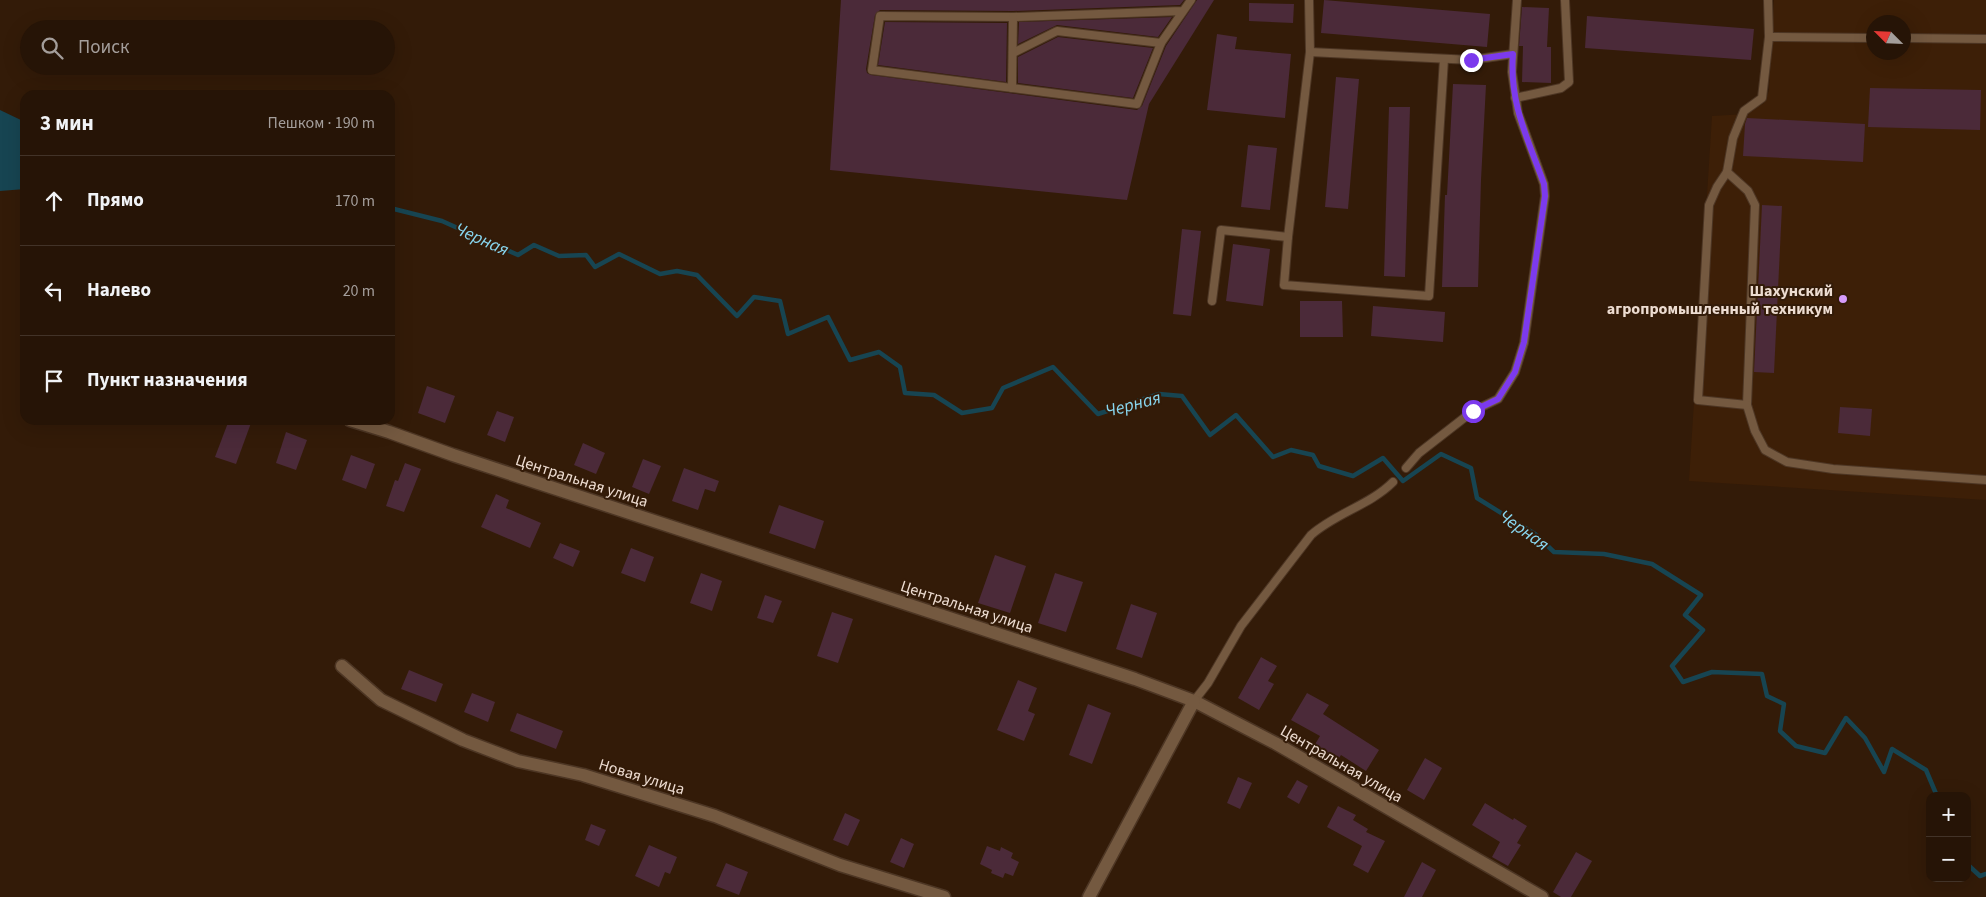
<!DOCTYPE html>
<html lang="ru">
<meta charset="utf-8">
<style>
body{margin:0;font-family:"Source Sans 3",sans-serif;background:#322114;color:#f1f3f6}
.controls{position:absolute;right:15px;bottom:15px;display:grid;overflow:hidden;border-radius:10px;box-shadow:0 5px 20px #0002}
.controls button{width:45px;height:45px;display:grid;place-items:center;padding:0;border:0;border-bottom:1px solid #423328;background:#261406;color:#f1f3f6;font:25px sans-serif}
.compass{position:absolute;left:1866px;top:15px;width:45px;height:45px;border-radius:50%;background:#261406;box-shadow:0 5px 20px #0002;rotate:294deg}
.stop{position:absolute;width:15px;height:15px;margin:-11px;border:4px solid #7c3aed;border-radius:50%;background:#fff}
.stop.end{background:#7c3aed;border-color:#fff;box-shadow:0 1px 5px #0008}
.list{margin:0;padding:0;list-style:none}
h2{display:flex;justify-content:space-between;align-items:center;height:65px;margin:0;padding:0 20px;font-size:21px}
h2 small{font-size:16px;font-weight:400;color:#a49e9b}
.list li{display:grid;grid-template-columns:32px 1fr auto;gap:15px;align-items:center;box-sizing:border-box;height:90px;padding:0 20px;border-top:1px solid #423328}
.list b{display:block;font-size:19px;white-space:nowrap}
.list em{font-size:16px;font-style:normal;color:#a49e9b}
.icon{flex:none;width:28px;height:28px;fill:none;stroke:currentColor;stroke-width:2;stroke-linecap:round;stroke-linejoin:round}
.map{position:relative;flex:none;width:1986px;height:897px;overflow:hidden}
.search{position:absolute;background:#261406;box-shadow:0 5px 20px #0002;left:20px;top:20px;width:375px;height:55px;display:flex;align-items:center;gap:12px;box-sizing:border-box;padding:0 18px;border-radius:28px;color:#a49e9b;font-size:19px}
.panel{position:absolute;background:#261406;box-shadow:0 5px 20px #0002;left:20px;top:90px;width:375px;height:335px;border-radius:15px}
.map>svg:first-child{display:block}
.built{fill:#3d1f07;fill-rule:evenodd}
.water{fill:#174552}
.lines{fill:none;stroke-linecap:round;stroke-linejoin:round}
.stream{stroke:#174552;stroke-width:4.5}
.building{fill:#4b2a39}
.service-casing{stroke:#4d3624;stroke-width:10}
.minor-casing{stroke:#4d3624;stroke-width:15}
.service{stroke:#745940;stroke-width:8}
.minor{stroke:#745940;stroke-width:12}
.route{stroke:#7c3aed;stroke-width:6}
.poi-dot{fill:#d69bfa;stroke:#331b08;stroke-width:2}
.labels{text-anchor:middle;stroke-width:4;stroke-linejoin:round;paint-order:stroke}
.poi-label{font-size:16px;font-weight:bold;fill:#eddcd1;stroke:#331b08;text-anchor:end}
.street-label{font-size:16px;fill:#eddcd1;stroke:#331b08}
.water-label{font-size:18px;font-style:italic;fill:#89d7f0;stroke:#331b08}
</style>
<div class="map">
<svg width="1986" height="897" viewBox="0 0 1986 897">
<rect width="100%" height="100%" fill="#331b08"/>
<path class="built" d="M1774,0H1986V500L1689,481L1712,116L1746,114L1764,103L1769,91ZM1874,22H1904V52H1874Z"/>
<polygon class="water" points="0,110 25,122 25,189 0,191"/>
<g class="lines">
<g class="stream">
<polyline points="390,208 442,221 518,255 534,245 559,256 586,255 595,267 619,254 660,274 677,271 697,275 737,316 754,297 780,301 788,334 828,317 850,360 879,352 900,367 905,393 934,395 962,413 992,408 1003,388 1053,367 1098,414 1159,394 1182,396 1210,435 1236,415 1273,457 1291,450 1313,455 1319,466 1353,476 1383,458 1403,481 1441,454 1471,468 1477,498 1535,534 1554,552 1604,554 1652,564 1701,595 1685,615 1703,630 1672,666 1683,682 1712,672 1762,674 1767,696 1784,704 1780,731 1796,746 1825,753 1846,718 1865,738 1884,772 1892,749 1926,770 1937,796"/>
<polyline points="1967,864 1980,876 1986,874"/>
</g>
</g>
<g class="building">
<polygon points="841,0 1184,0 1180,5 1013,11 880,10 875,15 866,69 867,73 871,75 1137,110 1142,106 1166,46 1197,0 1214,0 1149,104 1127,200 830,170"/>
<polygon points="1324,0 1490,14 1487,47 1321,33"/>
<polygon points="1249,3 1294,4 1293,23 1249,21"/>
<polygon points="1522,7 1549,8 1547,47 1551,47 1551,83 1522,82 1523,46 1519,46"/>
<polygon points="1587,16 1754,29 1751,60 1585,48"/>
<polygon points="1172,17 1158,37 1057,25 1018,44 1019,22"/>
<polygon points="885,22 1007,23 1006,82 878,65"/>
<polygon points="1217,34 1237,37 1235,49 1291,54 1285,118 1207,110"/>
<polygon points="1058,37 1153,48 1133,98 1018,83 1018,57"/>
<polygon points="1336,77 1359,79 1348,209 1325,207"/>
<polygon points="1453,84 1486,85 1481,180 1478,287 1442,287 1445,195 1447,195"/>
<polygon points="1870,88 1981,90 1980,130 1868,127"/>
<polygon points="1389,107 1410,107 1405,277 1384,276"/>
<polygon points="1747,118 1865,124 1863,162 1743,156 1745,124"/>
<polygon points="1248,145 1277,148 1270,210 1241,207"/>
<polygon points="1762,205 1782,206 1774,373 1754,372"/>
<polygon points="1182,229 1201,231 1191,316 1173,314"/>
<polygon points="1233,244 1270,249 1263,306 1226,301"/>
<polygon points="1300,301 1342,301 1343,337 1300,337"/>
<polygon points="1373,306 1445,312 1443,342 1371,336"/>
<polygon points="427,386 455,396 445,423 418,413"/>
<polygon points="1840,407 1872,409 1870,436 1838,433"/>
<polygon points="497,411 514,417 505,442 487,435"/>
<polygon points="229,420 245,420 251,423 236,464 215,457"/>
<polygon points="286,432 307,440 296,470 276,463"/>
<polygon points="583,443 605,453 596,474 574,465"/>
<polygon points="351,455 375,464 366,489 342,480"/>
<polygon points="643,459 661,466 649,494 632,487"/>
<polygon points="405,463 421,469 404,512 386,506 395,480 398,481"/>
<polygon points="684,468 719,481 715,492 705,489 698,510 672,501"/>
<polygon points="496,494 509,500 506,508 541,523 530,548 481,527"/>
<polygon points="779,505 824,521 815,549 769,533"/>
<polygon points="560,543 580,551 573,567 553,558"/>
<polygon points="631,548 654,557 645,582 621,573"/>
<polygon points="995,555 1026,566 1010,613 978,603"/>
<polygon points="701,573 722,581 712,611 690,603"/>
<polygon points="1055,573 1083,582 1066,632 1038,623"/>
<polygon points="765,595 782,601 773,623 757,618"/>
<polygon points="1131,604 1157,613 1142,658 1116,649"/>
<polygon points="832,612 853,619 838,663 817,656"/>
<polygon points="1261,657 1277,666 1268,681 1274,684 1259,710 1238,698"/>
<polygon points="409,670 443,684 436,702 401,689"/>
<polygon points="1018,680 1037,688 1028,711 1035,714 1024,741 997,730"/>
<polygon points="472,693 495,702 488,722 464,712"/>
<polygon points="1307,693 1329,705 1323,714 1379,750 1366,771 1341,755 1334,766 1311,751 1320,736 1291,720"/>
<polygon points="1088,704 1111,713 1092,764 1069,755"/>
<polygon points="517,713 563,731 556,749 510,731"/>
<polygon points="1425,758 1442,768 1424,800 1407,790"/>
<polygon points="1238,777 1252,783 1240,809 1227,803"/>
<polygon points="1297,780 1308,786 1299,804 1287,797"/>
<polygon points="1485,803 1513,820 1514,818 1527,826 1517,843 1521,845 1508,866 1492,857 1500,842 1472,825"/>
<polygon points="1338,806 1356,815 1353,820 1368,829 1366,832 1385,841 1368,873 1353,865 1362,846 1327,827"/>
<polygon points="845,813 860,820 848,846 833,840"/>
<polygon points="591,824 606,830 599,846 585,840"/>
<polygon points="901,838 914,844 904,868 890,862"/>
<polygon points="649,845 677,857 670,874 665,872 659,887 635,876"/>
<polygon points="987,846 1000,851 1001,847 1013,853 1011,858 1019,862 1013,876 1005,873 1003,878 991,873 992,870 980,864"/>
<polygon points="1576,852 1592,861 1571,897 1561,897 1553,892"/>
<polygon points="1422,862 1436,870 1422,897 1404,897"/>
<polygon points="726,863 748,872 739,895 716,886"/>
</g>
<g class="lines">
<g class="service-casing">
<g id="service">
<polyline points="1309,0 1310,52 1288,237 1284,285 1429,296 1444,59"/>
<polyline points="1768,0 1769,37 1762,98 1744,111 1733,138 1727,172 1748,191 1755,205 1747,405 1755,431 1765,450 1787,462 1833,469 1986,480"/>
<polyline points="1182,11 1013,17 880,16 872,70 1137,104 1161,43 1191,0"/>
<polyline points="1769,37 1874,38"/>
<polyline points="1904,38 1986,39"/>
<polyline points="1310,52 1471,60 1513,54"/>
<polyline points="1013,53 1057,31 1161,43"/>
<polyline points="1012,88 1013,17"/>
<polyline points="1515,98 1561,88 1569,82 1565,0"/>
<polyline points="1727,172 1717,187 1709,205 1698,400 1747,405"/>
<polyline points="1212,301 1221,230 1288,237"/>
<polyline points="1406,468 1419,453 1473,411 1498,399 1515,372 1524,343 1545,196 1544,184 1518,113 1512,72 1517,0"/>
<path d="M1194,701L1208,683L1241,626L1311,535C1336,513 1370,505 1393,482"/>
</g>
</g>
<g class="minor-casing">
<g id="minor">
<polyline points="350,420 389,432 453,455 1135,679 1194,701 1275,743 1542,897"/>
<polyline points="342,666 381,700 463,740 518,761 583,775 715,816 840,865 944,897"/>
<polyline points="1089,897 1194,701"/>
</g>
</g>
<use href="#service" class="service"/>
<use href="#minor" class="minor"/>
</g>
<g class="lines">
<path class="route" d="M1471,60L1513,54C1509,103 1528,139 1544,184L1545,196L1524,342L1515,372L1498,399L1473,411"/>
</g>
<circle class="poi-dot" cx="1843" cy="299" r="5"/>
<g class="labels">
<g class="poi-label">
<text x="1833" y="296">Шахунский<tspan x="1833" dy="18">агропромышленный техникум</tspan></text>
</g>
<g class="street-label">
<text transform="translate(582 480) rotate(18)" y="6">Центральная улица</text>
<text transform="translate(967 606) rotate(18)" y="6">Центральная улица</text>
<text transform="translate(1342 763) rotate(30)" y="6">Центральная улица</text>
<text transform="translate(642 776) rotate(17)" y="6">Новая улица</text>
</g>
<g class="water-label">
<text transform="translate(482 239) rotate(24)" y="6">Черная</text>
<text transform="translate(1133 404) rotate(-15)" y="6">Черная</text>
<text transform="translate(1524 530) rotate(35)" y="6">Черная</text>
</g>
</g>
</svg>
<div class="controls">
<button>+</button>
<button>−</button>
</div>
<svg class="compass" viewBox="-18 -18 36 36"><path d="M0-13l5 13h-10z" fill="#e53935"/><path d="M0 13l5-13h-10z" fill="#a49e9b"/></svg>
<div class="stop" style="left:1473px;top:411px"></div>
<div class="stop end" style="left:1471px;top:60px"></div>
<div class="search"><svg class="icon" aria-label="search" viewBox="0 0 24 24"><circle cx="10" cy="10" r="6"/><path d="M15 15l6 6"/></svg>Поиск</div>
<section class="panel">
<h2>3 мин<small>Пешком · 190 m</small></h2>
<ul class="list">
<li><svg class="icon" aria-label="ahead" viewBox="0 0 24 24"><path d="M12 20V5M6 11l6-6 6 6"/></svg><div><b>Прямо</b></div><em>170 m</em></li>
<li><svg class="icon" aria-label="left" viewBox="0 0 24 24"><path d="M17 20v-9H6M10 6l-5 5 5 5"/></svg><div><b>Налево</b></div><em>20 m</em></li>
<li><svg class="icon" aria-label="arrive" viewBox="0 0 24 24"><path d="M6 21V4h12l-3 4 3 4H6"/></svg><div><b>Пункт назначения</b></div></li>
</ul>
</section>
</div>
